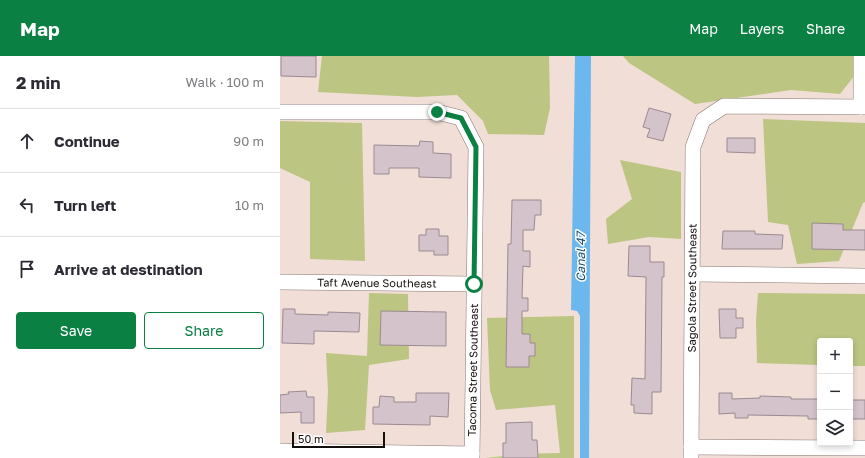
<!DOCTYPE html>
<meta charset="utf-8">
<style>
body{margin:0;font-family:"Golos Text",sans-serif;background:#f2f2f3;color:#2b2b33}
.controls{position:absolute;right:12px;bottom:12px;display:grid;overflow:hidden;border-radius:4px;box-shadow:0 2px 6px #0003}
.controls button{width:36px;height:36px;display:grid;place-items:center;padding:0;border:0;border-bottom:1px solid #e1e1e2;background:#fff;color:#2b2b33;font:20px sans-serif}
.scale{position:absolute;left:12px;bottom:10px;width:93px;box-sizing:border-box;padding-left:4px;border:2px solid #150f0c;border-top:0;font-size:11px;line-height:14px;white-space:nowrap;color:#150f0c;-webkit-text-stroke:3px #fff;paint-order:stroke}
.stop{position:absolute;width:12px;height:12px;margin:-9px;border:3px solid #0b8043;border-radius:50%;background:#fff}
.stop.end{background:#0b8043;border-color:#fff;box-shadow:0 1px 4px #0008}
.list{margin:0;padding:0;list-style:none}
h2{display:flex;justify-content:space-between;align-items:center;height:52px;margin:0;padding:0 16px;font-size:17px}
h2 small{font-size:13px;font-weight:400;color:#7c7c81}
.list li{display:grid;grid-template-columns:26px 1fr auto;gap:12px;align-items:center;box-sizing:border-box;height:64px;padding:0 16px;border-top:1px solid #e1e1e2}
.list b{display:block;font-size:15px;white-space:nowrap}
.list em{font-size:13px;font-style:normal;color:#7c7c81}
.actions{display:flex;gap:8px;padding:12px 16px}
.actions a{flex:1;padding:9px 0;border:1px solid #0b8043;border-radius:4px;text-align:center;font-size:14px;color:#0b8043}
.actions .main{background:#0b8043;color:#fff}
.icon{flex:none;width:22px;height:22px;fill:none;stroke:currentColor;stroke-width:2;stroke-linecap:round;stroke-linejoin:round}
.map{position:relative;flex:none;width:585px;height:402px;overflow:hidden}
header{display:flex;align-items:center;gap:24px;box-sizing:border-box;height:56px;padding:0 20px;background:#0b8043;color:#fff}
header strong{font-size:19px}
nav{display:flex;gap:22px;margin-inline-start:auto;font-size:14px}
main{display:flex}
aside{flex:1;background:#fff}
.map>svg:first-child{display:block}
.green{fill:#bcc582}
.water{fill:#6cb8ee}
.building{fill:#d5c3cc;stroke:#9b8a92}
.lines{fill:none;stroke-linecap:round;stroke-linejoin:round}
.street-casing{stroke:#87756f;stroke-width:16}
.street{stroke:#fff;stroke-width:15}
.route{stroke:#0b8043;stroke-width:5}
.labels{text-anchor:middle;stroke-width:3;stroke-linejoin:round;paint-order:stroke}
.street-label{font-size:11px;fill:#150f0c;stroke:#fff}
.water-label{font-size:12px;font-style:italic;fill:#174f73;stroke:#fff}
</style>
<header>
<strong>Map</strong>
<nav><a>Map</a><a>Layers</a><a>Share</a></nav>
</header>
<main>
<aside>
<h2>2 min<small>Walk · 100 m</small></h2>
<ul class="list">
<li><svg class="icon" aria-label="ahead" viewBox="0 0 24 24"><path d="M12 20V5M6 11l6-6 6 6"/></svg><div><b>Continue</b></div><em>90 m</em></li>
<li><svg class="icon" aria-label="left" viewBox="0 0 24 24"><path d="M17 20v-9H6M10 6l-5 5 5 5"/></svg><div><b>Turn left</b></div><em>10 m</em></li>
<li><svg class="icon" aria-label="arrive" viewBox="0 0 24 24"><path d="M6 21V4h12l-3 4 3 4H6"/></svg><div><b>Arrive at destination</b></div></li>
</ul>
<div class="actions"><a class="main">Save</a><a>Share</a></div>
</aside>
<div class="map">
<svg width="585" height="402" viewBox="0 0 585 402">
<rect width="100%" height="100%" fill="#f1ded7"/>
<g class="green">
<polygon points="42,0 269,0 270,52 264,79 208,78 203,65 177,39 137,41 38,36"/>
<polygon points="343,0 574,0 575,19 560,38 511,34 415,48 349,7"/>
<polygon points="483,63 585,67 585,146 583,147 559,205 517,208 508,169 488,166"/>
<polygon points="0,65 82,67 85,205 30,203 30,126 0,112"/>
<polygon points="340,104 401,116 401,183 369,181 328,188 326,163 352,143"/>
<polygon points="89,237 128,238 129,303 89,309 85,374 46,377 48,335 46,297 87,300"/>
<polygon points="478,237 585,238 585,310 570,310 570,285 540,285 540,309 477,307 476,265"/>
<polygon points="294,260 294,402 206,402 241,398 280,397 275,349 216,354 210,334 207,262"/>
</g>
<polygon class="water" points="295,0 311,0 309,402 300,402 300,260 297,255 291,254"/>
<g class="building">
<polygon points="1,0 36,0 36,21 1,20"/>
<polygon points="369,52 391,58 383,85 367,81 370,73 363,71"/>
<polygon points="447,82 475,82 475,97 447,96"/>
<polygon points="140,85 153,86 153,97 171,98 171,122 139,121 139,112 109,112 109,118 94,118 94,89 139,90"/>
<polygon points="232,144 261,144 261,159 255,159 254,174 243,174 243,195 250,195 250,211 243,210 242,242 248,242 248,255 242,255 242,278 250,278 250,287 255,287 255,300 249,300 249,311 226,311 228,188 231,188"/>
<polygon points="532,167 563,168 563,174 585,174 585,194 532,193"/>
<polygon points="146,173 159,173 159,180 168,180 168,199 154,199 154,195 139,195 139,179 146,179"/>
<polygon points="443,175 475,175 475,178 503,179 502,193 442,193"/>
<polygon points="349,190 370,190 370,206 384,206 384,221 382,221 381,336 372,336 372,358 354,357 354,349 351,349 352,322 365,323 366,221 348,220"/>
<polygon points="3,253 15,253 15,258 48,259 48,256 80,257 79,276 34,275 34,288 2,287"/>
<polygon points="439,253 456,253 456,262 463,262 463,272 456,272 456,282 440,282"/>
<polygon points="101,255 166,256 166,290 100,289"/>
<polygon points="26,335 27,341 34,341 34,367 21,367 21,356 0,357 0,339 9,338 8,336"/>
<polygon points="136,337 169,337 168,361 150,360 150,369 93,368 93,351 99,351 100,340 114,341 114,346 136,346"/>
<polygon points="439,337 452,337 452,343 480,342 480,340 511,341 511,343 540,343 540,363 528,363 528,360 468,359 468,362 455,362 455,357 439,358"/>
<rect x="572" y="344" width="13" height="19"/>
<polygon points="252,366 252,384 257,384 258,402 223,402 223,387 226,387 226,367"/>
</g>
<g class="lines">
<g class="street-casing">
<g id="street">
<polyline points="581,51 581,0"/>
<polyline points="0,56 157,56 181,62 196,91 192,402"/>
<polyline points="413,218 585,220"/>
<path id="s1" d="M0,226L194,228"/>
<polyline points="411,391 585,392"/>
<polyline points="0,395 192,398"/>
<path id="s2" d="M411,402L413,91L423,64L444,50L585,51"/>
</g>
</g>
<use href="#street" class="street"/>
</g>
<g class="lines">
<polyline class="route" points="157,56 181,62 196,91 194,228"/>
</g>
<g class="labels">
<g class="street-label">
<text dy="4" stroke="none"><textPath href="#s1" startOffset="97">Taft Avenue Southeast</textPath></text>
<text dy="4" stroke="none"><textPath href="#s2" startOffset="170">Sagola Street Southeast</textPath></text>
<text transform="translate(193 314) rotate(-89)" y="4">Tacoma Street Southeast</text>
</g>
<g class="water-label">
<text transform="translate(301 201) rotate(-90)" y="4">Canal 47</text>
</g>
</g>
</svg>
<div class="controls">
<button>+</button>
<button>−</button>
<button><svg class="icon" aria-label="layers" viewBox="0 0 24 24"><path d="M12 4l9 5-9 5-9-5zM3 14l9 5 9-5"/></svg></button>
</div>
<div class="scale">50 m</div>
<div class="stop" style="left:194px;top:228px"></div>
<div class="stop end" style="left:157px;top:56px"></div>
</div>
</main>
